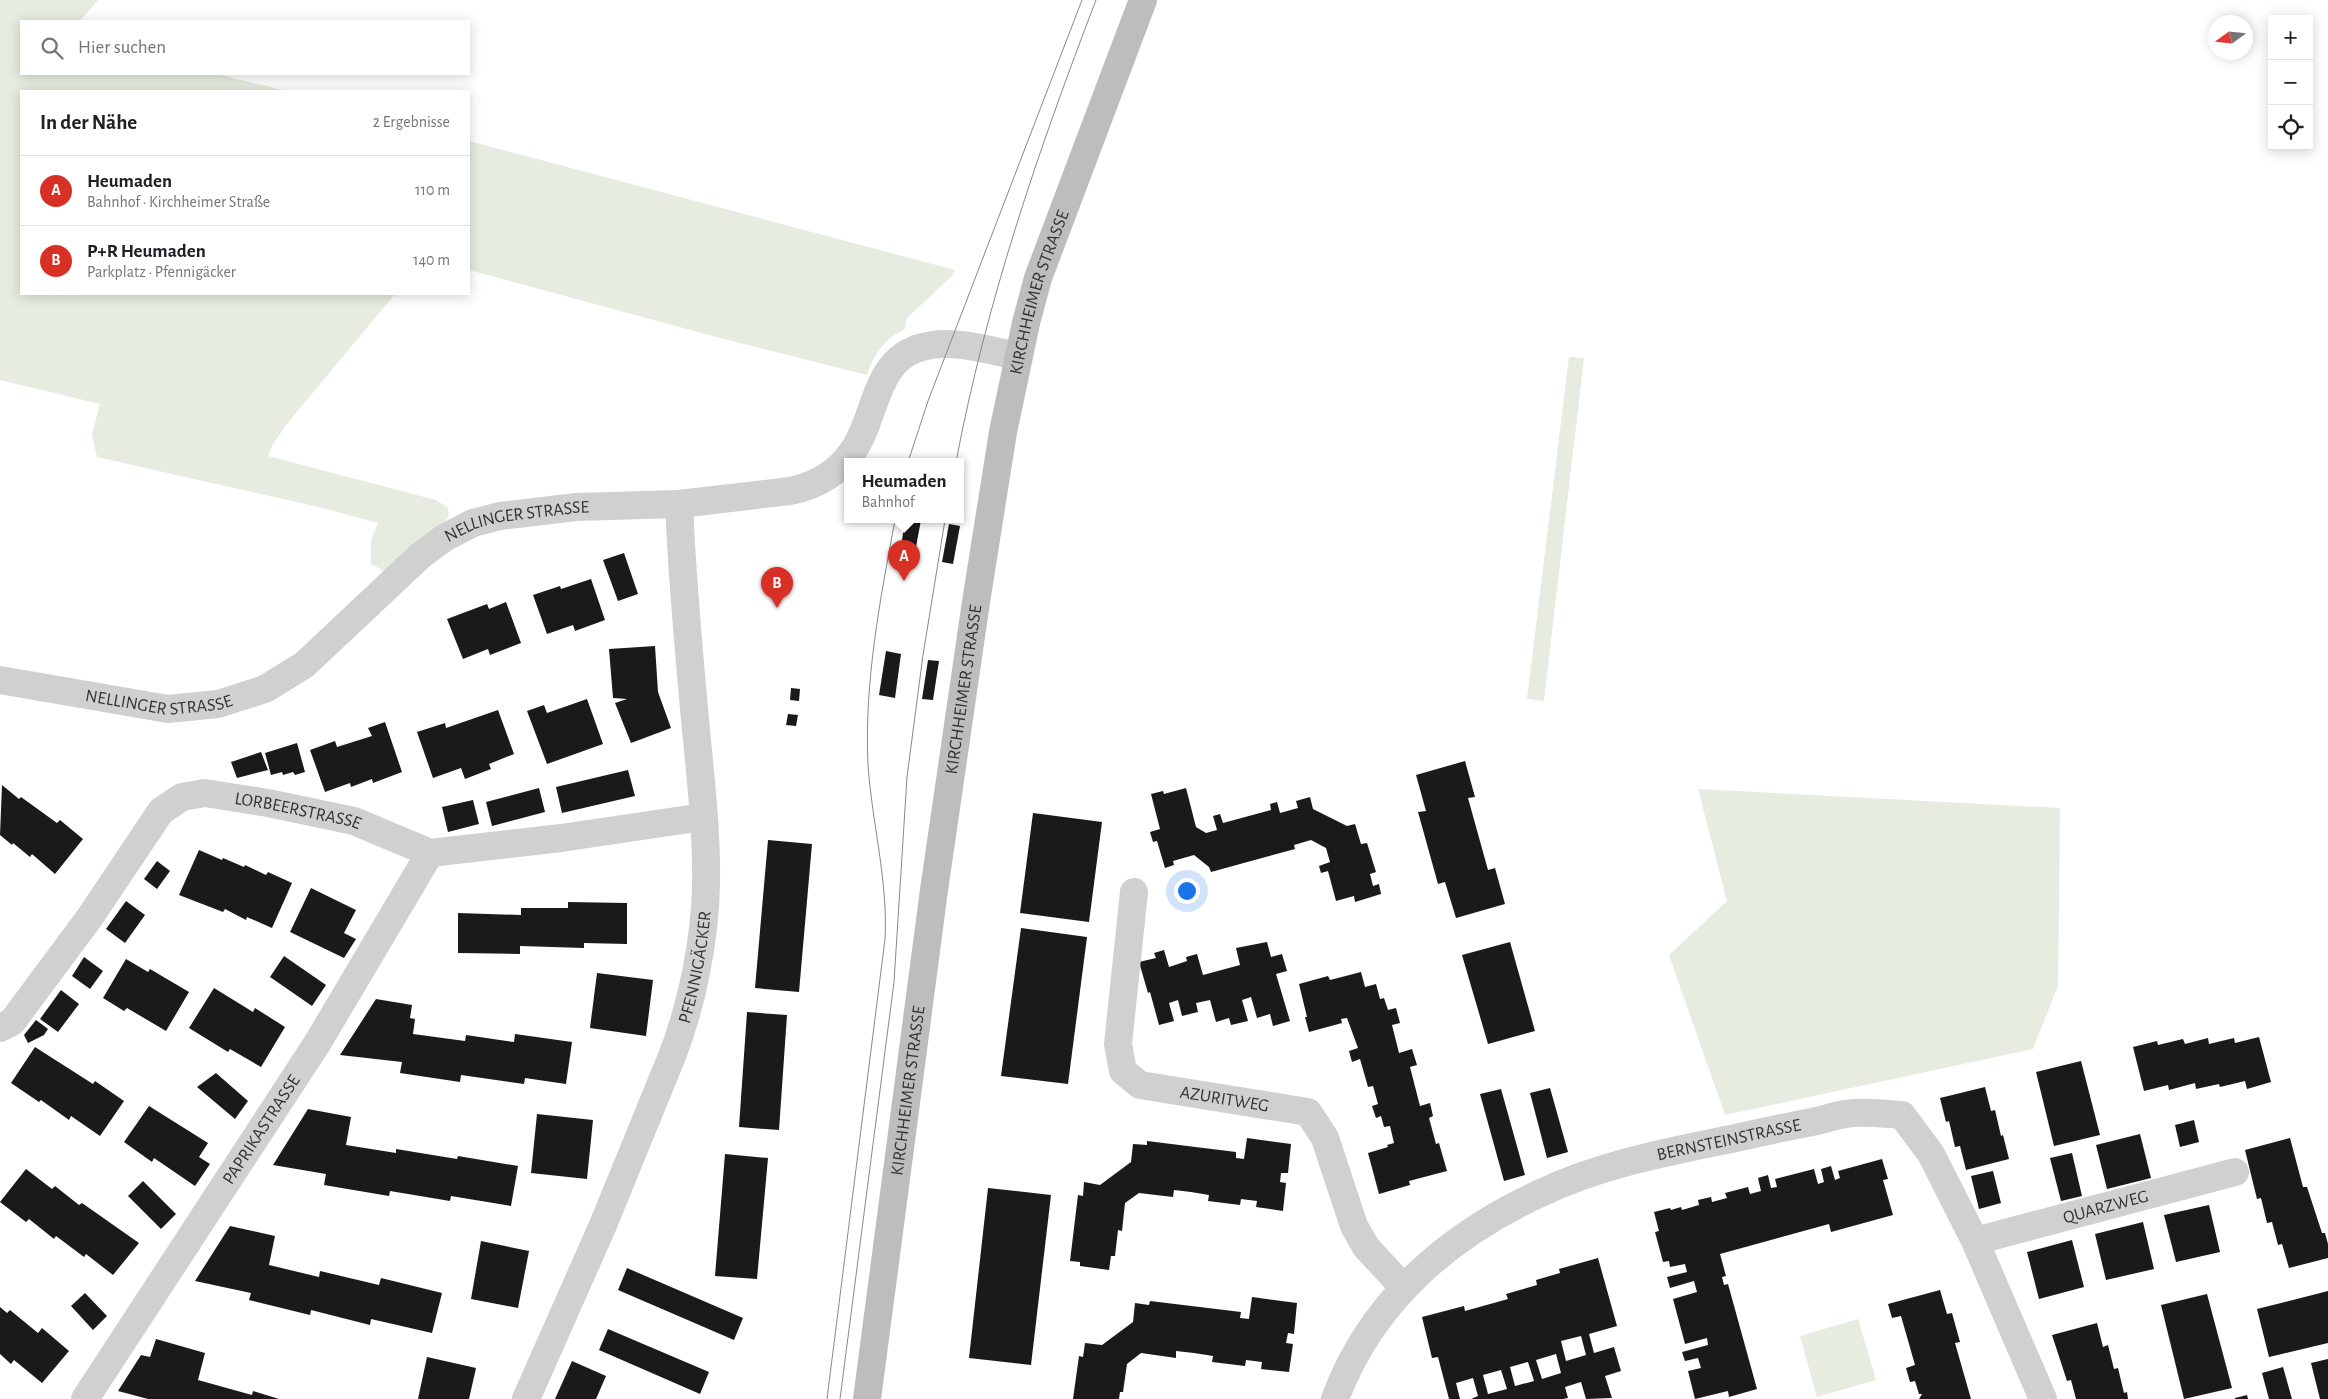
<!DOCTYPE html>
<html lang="de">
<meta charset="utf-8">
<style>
body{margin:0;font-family:"Alegreya Sans",sans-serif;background:#f6f6f6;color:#202124}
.controls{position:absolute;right:15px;top:15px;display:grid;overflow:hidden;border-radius:0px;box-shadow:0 2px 12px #0003}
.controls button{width:45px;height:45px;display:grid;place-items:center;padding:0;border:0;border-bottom:1px solid #e0e0e0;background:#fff;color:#202124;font:25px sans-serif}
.compass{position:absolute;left:2208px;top:15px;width:45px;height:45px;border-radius:50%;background:#fff;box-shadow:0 2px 12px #0003;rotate:255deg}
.you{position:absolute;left:1186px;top:890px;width:18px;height:18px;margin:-12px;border:4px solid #fff;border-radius:50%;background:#1a73e8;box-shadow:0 0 0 8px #1a73e833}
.badge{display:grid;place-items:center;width:32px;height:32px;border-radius:50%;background:#d93025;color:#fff;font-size:16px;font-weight:700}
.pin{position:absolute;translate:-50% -41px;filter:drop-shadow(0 1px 2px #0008)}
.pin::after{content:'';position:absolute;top:26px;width:18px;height:15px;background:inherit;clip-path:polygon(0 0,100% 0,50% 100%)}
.popup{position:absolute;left:844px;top:458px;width:120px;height:65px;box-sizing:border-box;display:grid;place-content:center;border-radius:0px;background:#fff;filter:drop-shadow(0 1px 4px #0005);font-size:16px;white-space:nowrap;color:#757577}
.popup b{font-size:19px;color:#202124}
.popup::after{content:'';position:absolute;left:50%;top:100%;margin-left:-10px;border:10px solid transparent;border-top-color:#fff}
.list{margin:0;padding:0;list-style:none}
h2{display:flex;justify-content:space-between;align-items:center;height:65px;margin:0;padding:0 20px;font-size:21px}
h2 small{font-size:16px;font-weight:400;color:#757577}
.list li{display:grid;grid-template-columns:32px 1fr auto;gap:15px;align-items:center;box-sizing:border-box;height:70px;padding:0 20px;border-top:1px solid #e0e0e0}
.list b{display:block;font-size:19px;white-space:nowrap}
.list p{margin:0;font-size:16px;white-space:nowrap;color:#757577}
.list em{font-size:16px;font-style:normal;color:#757577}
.icon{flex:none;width:28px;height:28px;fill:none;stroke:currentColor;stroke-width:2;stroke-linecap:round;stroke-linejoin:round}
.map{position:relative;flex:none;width:2328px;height:1399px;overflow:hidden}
.search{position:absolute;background:#fff;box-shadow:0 2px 12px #0003;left:20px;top:20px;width:450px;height:55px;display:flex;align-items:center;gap:12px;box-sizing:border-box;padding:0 18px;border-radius:0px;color:#757577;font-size:19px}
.panel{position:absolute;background:#fff;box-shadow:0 2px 12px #0003;left:20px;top:90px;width:450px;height:205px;border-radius:0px}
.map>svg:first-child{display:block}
.green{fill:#e6ecdf}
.building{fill:#1a1a1a;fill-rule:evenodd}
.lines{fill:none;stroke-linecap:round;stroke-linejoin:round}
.minor{stroke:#d0d0d0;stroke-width:28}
.secondary{stroke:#bdbdbd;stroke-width:28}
.tram{stroke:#888;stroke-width:1}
.labels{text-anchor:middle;stroke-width:5;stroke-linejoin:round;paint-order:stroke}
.street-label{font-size:18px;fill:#333;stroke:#fff}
</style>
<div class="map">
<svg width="2328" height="1399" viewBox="0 0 2328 1399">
<rect width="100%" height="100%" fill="#fff"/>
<g class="green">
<polygon points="0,0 98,0 80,21 21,21 21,74 217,74 287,91 21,91 21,294 395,294 286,425 272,446 268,456 436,500 448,508 449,515 446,521 386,572 371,564 371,540 378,523 323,508 97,457 92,434 100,404 0,380"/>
<path d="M469,141L955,270L952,276L906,319L905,329C885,338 874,354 867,375L720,338L469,270Z"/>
<polygon points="1569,357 1584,358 1544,701 1527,699"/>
<polygon points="1698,789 2060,808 2058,986 2033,1049 1725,1115 1669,955 1727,901"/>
<polygon points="1858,1319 1876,1380 1817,1397 1800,1336"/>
</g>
<g class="building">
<polygon points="905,520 921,520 913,563 899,560"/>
<polygon points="949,524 960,526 953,564 942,562"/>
<polygon points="624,553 638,594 618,601 603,560"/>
<polygon points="591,579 605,620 575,631 573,625 547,634 533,595 560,586 561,589"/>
<polygon points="506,602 521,643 490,655 488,649 463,659 447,619 487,604 489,609"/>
<polygon points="655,646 658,692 671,728 631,743 615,703 627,699 613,698 609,649"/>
<polygon points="886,651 901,654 895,698 879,695"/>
<polygon points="928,660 939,661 933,700 922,699"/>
<polygon points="791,688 800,689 799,701 790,700"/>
<polygon points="587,699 603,744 547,764 527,711 544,705 547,713"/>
<polygon points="498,710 514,754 489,764 491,769 465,779 461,768 433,778 417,732 445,723 446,728"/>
<polygon points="788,714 798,715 796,726 786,725"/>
<polygon points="385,722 402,772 373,783 372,779 351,787 350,783 325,792 310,750 335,741 337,747 372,736 368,728"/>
<polygon points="297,743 305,772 295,775 293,772 283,775 282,772 271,775 265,753"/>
<polygon points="261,752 268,770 237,778 231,762"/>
<polygon points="1465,761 1475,797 1468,798 1488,870 1495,868 1505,904 1456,918 1445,882 1438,884 1418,812 1426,811 1416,775"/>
<polygon points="628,770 635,796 562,813 556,787"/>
<polygon points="2,785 19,799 21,797 57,823 60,820 83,839 55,874 32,854 30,857 13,843 12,845 0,835"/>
<polygon points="539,788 545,812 492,826 486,802"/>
<polygon points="1186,788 1196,827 1206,833 1217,830 1213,816 1220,814 1223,823 1271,810 1270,804 1277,802 1280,813 1298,808 1296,801 1310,797 1313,809 1347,826 1355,824 1361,844 1367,843 1376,872 1370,874 1373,886 1379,884 1381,894 1355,902 1354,896 1336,901 1328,871 1321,873 1319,866 1330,862 1326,848 1311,840 1294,845 1295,849 1211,872 1209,867 1194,855 1173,861 1174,865 1165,868 1157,841 1153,842 1150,832 1160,829 1151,794 1163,791 1164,794"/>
<polygon points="473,800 479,824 448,832 442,807"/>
<polygon points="1033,813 1102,822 1089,922 1020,913"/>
<polygon points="768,840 812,844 799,992 755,988"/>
<polygon points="199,850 222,860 223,858 244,867 245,865 266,875 268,872 292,883 272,928 247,917 246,920 225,909 223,912 179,895"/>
<polygon points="157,861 170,871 157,889 144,879"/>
<polygon points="311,888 356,910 344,933 356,939 344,958 290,932"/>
<polygon points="126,901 145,915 125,943 106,929"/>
<polygon points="568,902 627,903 627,944 584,943 584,948 520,946 520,954 458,953 458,913 521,915 521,908 568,908"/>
<polygon points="1021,928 1087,937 1068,1084 1001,1076"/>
<polygon points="1267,942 1271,957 1282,954 1287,971 1276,974 1290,1021 1273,1026 1270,1014 1257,1018 1251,997 1242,1000 1248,1021 1231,1025 1229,1018 1216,1022 1210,1000 1196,1003 1198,1012 1182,1016 1178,1000 1169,1003 1174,1021 1159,1025 1150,992 1148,993 1139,962 1156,958 1154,953 1164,950 1169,967 1187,961 1186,957 1197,954 1203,975 1240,965 1236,948"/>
<polygon points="1510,942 1535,1031 1488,1044 1462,955"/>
<polygon points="284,956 326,985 312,1006 270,977"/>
<polygon points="84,957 103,971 90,989 72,976"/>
<polygon points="126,959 148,972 150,969 189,992 166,1031 127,1008 124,1011 103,998"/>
<polygon points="1361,972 1365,987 1376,984 1380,999 1384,998 1388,1010 1396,1008 1400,1023 1392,1025 1399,1053 1412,1049 1417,1065 1410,1067 1420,1106 1430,1103 1433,1116 1429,1118 1436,1144 1439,1143 1447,1171 1409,1181 1410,1185 1379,1194 1368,1153 1388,1147 1387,1145 1394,1143 1390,1126 1384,1127 1381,1116 1376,1118 1372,1106 1378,1104 1373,1086 1368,1087 1360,1059 1352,1062 1349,1051 1358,1048 1347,1018 1341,1019 1342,1023 1309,1032 1305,1017 1307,1017 1299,984 1328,976 1330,980"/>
<polygon points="597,973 653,980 646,1036 590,1028"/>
<polygon points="214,988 253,1012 255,1008 285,1027 261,1067 230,1049 228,1052 189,1028"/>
<polygon points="61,990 79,1004 58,1032 40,1019"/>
<polygon points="376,999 412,1005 410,1018 415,1019 413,1034 465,1041 466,1035 514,1042 515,1034 572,1042 566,1084 525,1078 524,1084 461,1075 460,1082 400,1073 402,1062 340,1055"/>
<polygon points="747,1012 787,1015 779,1130 739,1127"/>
<polygon points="36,1020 48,1029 44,1035 28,1043 24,1035"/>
<polygon points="2259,1037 2271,1082 2247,1089 2245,1081 2220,1087 2219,1084 2196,1089 2195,1083 2169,1090 2168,1085 2144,1091 2133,1047 2157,1041 2158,1045 2183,1039 2185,1044 2208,1038 2209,1044 2234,1038 2235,1043"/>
<polygon points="35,1047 93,1084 95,1081 124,1101 100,1136 71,1116 69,1120 41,1100 39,1102 11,1083"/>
<polygon points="2081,1061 2100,1135 2054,1146 2036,1072"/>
<polygon points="216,1073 248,1101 235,1119 197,1087"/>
<polygon points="1985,1087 1991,1111 1995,1110 2001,1136 2003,1135 2009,1159 1966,1170 1960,1146 1955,1147 1949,1121 1946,1122 1940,1098"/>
<polygon points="1550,1088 1568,1152 1547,1158 1530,1093"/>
<polygon points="1501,1089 1525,1175 1504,1181 1480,1094"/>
<polygon points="149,1106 208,1143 199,1157 210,1164 195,1186 154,1158 152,1162 124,1142"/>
<polygon points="308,1109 351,1117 346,1145 396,1153 396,1149 457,1159 458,1156 518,1166 511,1206 451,1196 450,1201 390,1191 389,1196 324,1185 326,1174 273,1165"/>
<polygon points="537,1114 593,1120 587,1179 531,1173"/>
<polygon points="2194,1120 2199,1142 2180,1147 2175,1125"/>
<polygon points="2140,1134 2151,1178 2107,1189 2096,1145"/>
<polygon points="1247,1138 1291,1144 1288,1173 1281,1173 1280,1182 1286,1183 1283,1211 1256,1207 1257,1201 1241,1199 1240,1205 1208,1201 1209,1195 1191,1192 1174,1190 1173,1197 1139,1193 1125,1203 1122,1231 1118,1230 1115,1256 1111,1256 1109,1270 1080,1266 1080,1262 1070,1261 1078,1195 1083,1196 1084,1182 1100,1185 1131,1162 1133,1144 1147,1145 1147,1141 1236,1152 1236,1158 1244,1159"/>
<polygon points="2290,1138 2303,1187 2307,1187 2322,1233 2325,1233 2328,1244 2328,1258 2289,1268 2282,1244 2278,1245 2272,1222 2267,1223 2261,1198 2257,1199 2245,1150"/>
<polygon points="2072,1153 2082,1196 2061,1201 2050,1158"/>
<polygon points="725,1154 768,1158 757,1279 715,1276"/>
<polygon points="1882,1159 1888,1179 1883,1180 1893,1215 1831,1232 1829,1224 1720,1254 1726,1276 1722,1277 1724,1285 1728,1284 1757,1389 1729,1397 1728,1391 1695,1399 1688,1371 1701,1368 1698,1358 1685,1361 1682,1352 1708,1345 1707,1338 1685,1344 1673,1299 1697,1292 1694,1281 1670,1288 1667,1277 1687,1272 1685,1264 1670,1267 1669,1261 1663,1262 1655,1232 1659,1231 1654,1212 1670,1208 1671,1210 1681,1207 1682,1210 1699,1205 1698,1200 1711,1197 1712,1202 1727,1198 1725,1193 1748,1187 1750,1194 1761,1191 1758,1178 1768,1175 1771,1188 1777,1187 1775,1179 1814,1169 1818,1184 1824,1182 1821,1169 1831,1166 1835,1180 1840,1178 1838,1171"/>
<polygon points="26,1169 52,1189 55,1186 79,1205 82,1203 139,1243 113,1275 86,1254 84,1257 56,1236 54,1239 29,1219 26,1222 0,1202"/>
<polygon points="1993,1171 2001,1203 1979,1209 1971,1176"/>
<polygon points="143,1181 176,1214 161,1229 128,1196"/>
<polygon points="988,1188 1051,1195 1031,1365 969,1358"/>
<polygon points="2209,1205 2220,1252 2176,1262 2164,1215"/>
<polygon points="2143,1222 2154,1269 2106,1280 2095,1234"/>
<polygon points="230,1226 275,1236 269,1265 319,1277 320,1271 379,1285 381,1278 442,1293 432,1333 371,1319 370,1325 311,1310 310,1315 249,1300 251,1293 195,1281"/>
<polygon points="2072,1240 2084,1287 2039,1299 2027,1252"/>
<polygon points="481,1241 529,1251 518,1308 471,1299"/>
<path d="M1598,1258L1617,1326L1589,1334L1594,1353L1614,1347L1621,1371L1605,1376L1612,1398L1586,1399L1581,1382L1565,1387L1568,1398L1563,1399H1471L1478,1396L1473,1378L1456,1383L1460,1399H1449L1438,1357L1432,1358L1422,1317L1464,1306L1465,1311L1508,1299L1506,1294L1537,1285L1536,1280L1560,1273L1559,1269ZM1581,1336L1586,1355L1566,1361L1561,1341ZM1556,1354L1561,1373L1542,1379L1536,1360ZM1528,1362L1534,1381L1515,1386L1510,1367ZM1501,1370L1507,1389L1488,1394L1483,1375Z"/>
<polygon points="627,1268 743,1318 734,1340 618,1290"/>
<polygon points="1940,1290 1947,1314 1952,1313 1960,1342 1955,1343 1971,1399 1919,1399 1922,1394 1919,1394 1915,1381 1910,1382 1906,1368 1915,1365 1901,1316 1892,1318 1888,1304"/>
<polygon points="2328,1291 2328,1343 2269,1357 2257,1309"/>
<polygon points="85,1293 107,1316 93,1330 71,1306"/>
<polygon points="2207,1294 2232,1388 2184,1399 2161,1305"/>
<polygon points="1252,1297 1297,1303 1294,1334 1288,1333 1286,1343 1293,1344 1289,1372 1261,1369 1262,1362 1246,1360 1245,1366 1212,1362 1213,1356 1194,1353 1176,1351 1176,1358 1141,1353 1127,1364 1123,1392 1120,1392 1119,1399 1073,1399 1079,1356 1083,1357 1085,1343 1102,1345 1133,1322 1135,1303 1149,1305 1150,1301 1241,1312 1240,1318 1249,1319"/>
<polygon points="0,1307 7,1313 10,1310 38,1333 42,1328 69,1351 42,1383 14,1360 11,1364 0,1354"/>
<polygon points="2097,1323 2103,1347 2108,1345 2114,1369 2118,1368 2124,1393 2127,1392 2128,1399 2076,1399 2071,1380 2067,1381 2052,1335"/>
<polygon points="608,1329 709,1372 700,1394 599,1350"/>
<polygon points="156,1339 205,1353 198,1380 252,1395 253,1391 279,1399 148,1399 118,1391 141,1355 150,1357"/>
<polygon points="427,1357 476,1368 469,1399 418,1399"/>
<polygon points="2328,1359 2328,1399 2320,1399 2311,1363"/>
<polygon points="572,1361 606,1376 596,1399 555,1399"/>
<polygon points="2283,1367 2292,1399 2269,1399 2262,1373"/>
<polygon points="2247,1395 2248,1399 2235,1399 2235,1398"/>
</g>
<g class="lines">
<g class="minor">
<path id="s1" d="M0,680L168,709L218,704L265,689L304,665L420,556L444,538L473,523L500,516L576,507L679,504L790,491C815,486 838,473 853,451C879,413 873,353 932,345C960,341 991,351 1018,356"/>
<path id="s2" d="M1134,892L1118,1044L1123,1071L1140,1085L1308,1112L1325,1138L1354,1226L1366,1247L1403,1287"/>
<path id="s3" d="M0,1028L12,1022L90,917L161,811L182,797L205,793L268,803L354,821L430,853L561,838L703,817"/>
<path id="s4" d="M1975,1241L2235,1172"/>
<path id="s5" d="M85,1399L318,1042L430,853"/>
<path id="s6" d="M526,1399L603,1225L672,1056C692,1005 705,940 706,885C707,834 701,782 696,730C689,655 682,579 679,504"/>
<path id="s7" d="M1335,1399C1371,1301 1450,1234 1543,1192C1602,1164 1668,1152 1731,1139C1758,1133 1785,1127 1812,1122C1826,1119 1839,1114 1853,1113C1869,1112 1886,1114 1902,1115L1931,1154L1975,1241L2043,1399"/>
</g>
<path class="secondary" id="s8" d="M867,1399L934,890L976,602L1003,432L1026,323L1038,278L1143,0"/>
<g class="tram">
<polyline points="908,462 928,401 1082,0"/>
<path d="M956,462C986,303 1038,151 1096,0"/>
<path d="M827,1399L885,939C888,880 872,823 868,765C864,683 880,600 895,520"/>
<polyline points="840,1399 894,982 907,777 923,655 945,520"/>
</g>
</g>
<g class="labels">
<g class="street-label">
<text dy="6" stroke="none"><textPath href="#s8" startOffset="1121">KIRCHHEIMER STRASSE</textPath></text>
<text dy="6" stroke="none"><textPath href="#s1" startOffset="581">NELLINGER STRASSE</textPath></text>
<text dy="6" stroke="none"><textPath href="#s8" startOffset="716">KIRCHHEIMER STRASSE</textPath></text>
<text dy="6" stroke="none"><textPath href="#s1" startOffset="161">NELLINGER STRASSE</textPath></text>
<text dy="6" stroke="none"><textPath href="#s3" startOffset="415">LORBEERSTRASSE</textPath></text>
<text dy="6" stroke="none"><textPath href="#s6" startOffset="465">PFENNIGÄCKER</textPath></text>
<text dy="6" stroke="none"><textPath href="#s8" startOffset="311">KIRCHHEIMER STRASSE</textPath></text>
<text dy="6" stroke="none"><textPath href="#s2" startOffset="288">AZURITWEG</textPath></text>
<text dy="6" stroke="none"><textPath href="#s5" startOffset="322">PAPRIKASTRASSE</textPath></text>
<text dy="6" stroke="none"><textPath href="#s7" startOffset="495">BERNSTEINSTRASSE</textPath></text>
<text dy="6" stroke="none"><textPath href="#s4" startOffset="135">QUARZWEG</textPath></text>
</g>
</g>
</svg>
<div class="controls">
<button>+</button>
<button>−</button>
<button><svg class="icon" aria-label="locate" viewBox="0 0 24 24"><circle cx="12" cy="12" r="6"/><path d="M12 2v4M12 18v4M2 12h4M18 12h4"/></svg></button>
</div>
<svg class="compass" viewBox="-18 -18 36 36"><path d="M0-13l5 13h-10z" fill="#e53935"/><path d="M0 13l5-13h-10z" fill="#757577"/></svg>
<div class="you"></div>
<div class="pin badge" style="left:904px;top:581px">A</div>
<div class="popup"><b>Heumaden</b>Bahnhof</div>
<div class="pin badge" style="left:777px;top:608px">B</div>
<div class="search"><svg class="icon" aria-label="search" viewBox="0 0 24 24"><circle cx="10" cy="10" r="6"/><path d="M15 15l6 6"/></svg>Hier suchen</div>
<section class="panel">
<h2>In der Nähe<small>2 Ergebnisse</small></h2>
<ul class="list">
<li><span class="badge">A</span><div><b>Heumaden</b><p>Bahnhof · Kirchheimer Straße</p></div><em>110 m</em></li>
<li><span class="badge">B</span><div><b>P+R Heumaden</b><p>Parkplatz · Pfennigäcker</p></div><em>140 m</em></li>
</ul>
</section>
</div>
